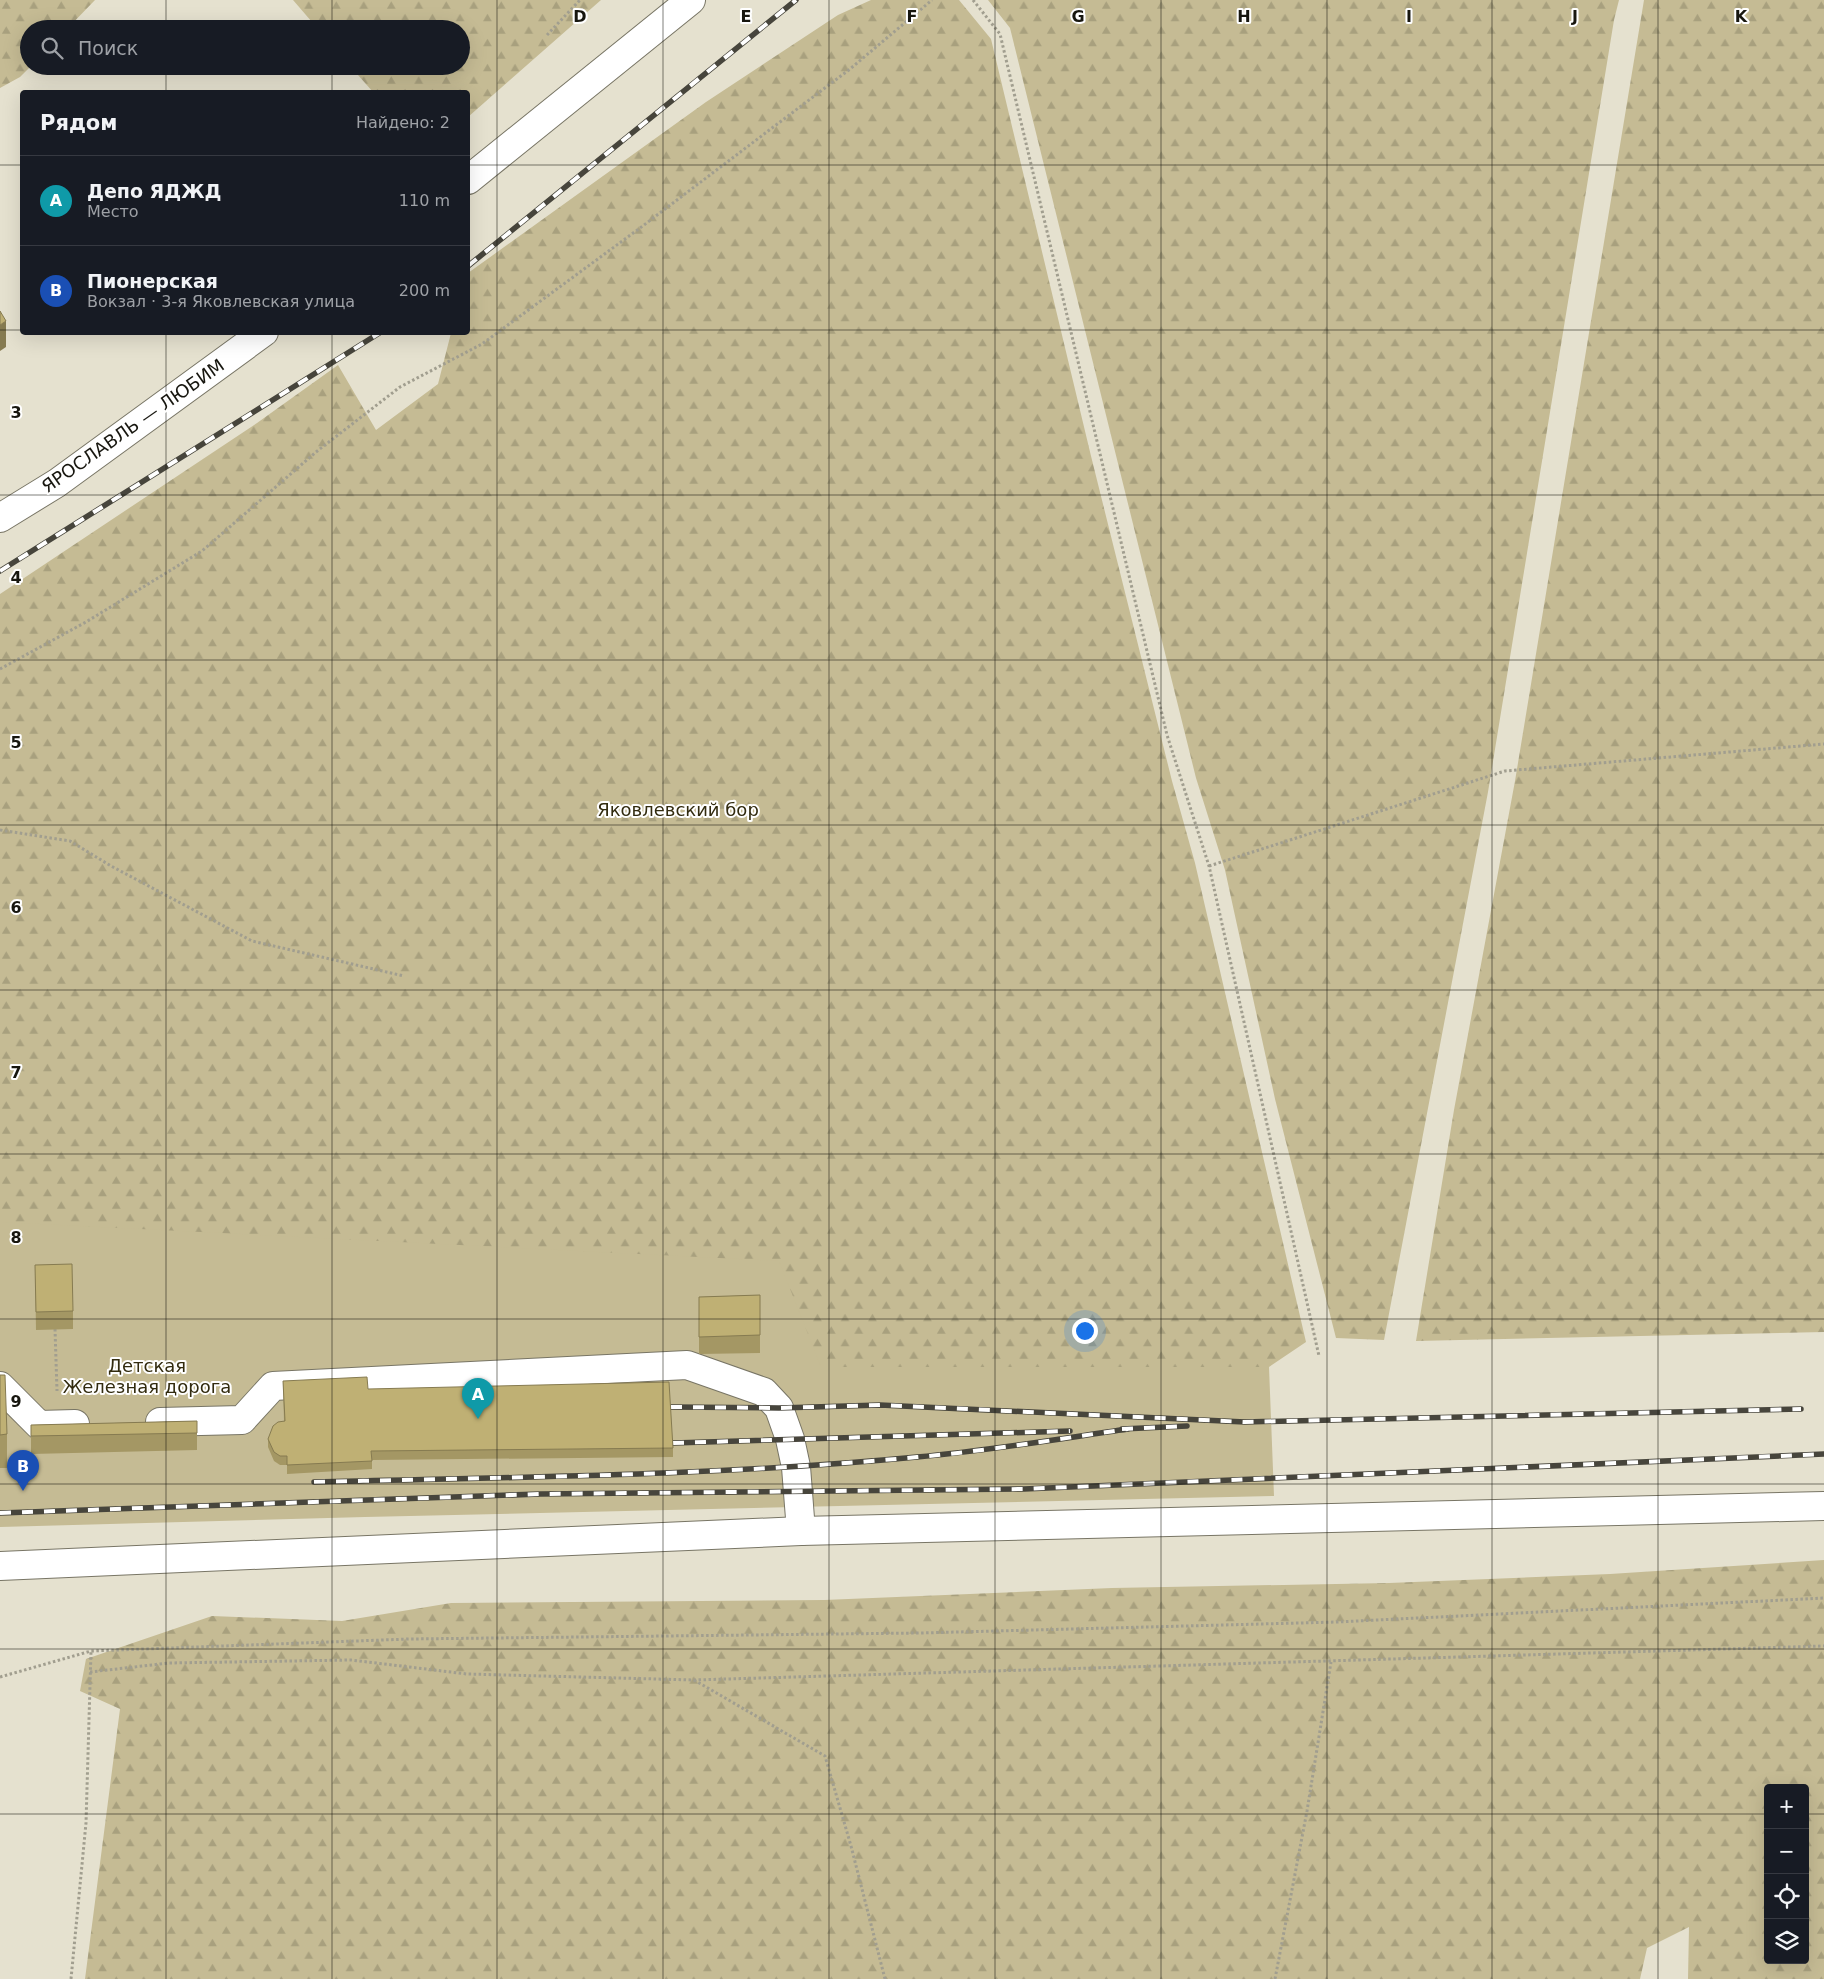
<!DOCTYPE html>
<html lang="ru">
<meta charset="utf-8">
<style>
body{margin:0;font-family:"DejaVu Sans",sans-serif;background:#20242c;color:#f1f3f6}
.controls{position:absolute;right:15px;bottom:15px;display:grid;overflow:hidden;border-radius:5px;box-shadow:0 5px 20px #0002}
.controls button{width:45px;height:45px;display:grid;place-items:center;padding:0;border:0;border-bottom:1px solid #363941;background:#171b24;color:#f1f3f6;font:25px sans-serif}
.you{position:absolute;left:1084px;top:1330px;width:18px;height:18px;margin:-12px;border:4px solid #fff;border-radius:50%;background:#1a73e8;box-shadow:0 0 0 8px #1a73e833}
.badge{display:grid;place-items:center;width:32px;height:32px;border-radius:50%;background:#9f4ab8;color:#fff;font-size:16px;font-weight:700}
.pin{position:absolute;translate:-50% -41px;filter:drop-shadow(0 1px 2px #0008)}
.pin::after{content:'';position:absolute;top:26px;width:18px;height:15px;background:inherit;clip-path:polygon(0 0,100% 0,50% 100%)}
.list{margin:0;padding:0;list-style:none}
h2{display:flex;justify-content:space-between;align-items:center;height:65px;margin:0;padding:0 20px;font-size:21px}
h2 small{font-size:16px;font-weight:400;color:#9ea1a6}
.list li{display:grid;grid-template-columns:32px 1fr auto;gap:15px;align-items:center;box-sizing:border-box;height:90px;padding:0 20px;border-top:1px solid #363941}
.list b{display:block;font-size:19px;white-space:nowrap}
.list p{margin:0;font-size:16px;white-space:nowrap;color:#9ea1a6}
.list em{font-size:16px;font-style:normal;color:#9ea1a6}
.icon{flex:none;width:28px;height:28px;fill:none;stroke:currentColor;stroke-width:2;stroke-linecap:round;stroke-linejoin:round}
.map{position:relative;flex:none;width:1824px;height:1979px;overflow:hidden}
.search{position:absolute;background:#171b24;box-shadow:0 5px 20px #0002;left:20px;top:20px;width:450px;height:55px;display:flex;align-items:center;gap:12px;box-sizing:border-box;padding:0 18px;border-radius:28px;color:#9ea1a6;font-size:19px}
.panel{position:absolute;background:#171b24;box-shadow:0 5px 20px #0002;left:20px;top:90px;width:450px;height:245px;border-radius:5px}
.map>svg:first-child{display:block}
.forest{fill:url(#forest-firs);fill-rule:evenodd}
.green{fill:#c5bb94}
.lines{fill:none;stroke-linecap:round;stroke-linejoin:round}
.minor-casing{stroke:#787565;stroke-width:30}
.major-casing{stroke:#787565;stroke-width:30}
.path{stroke:#a19e8f;stroke-width:3;stroke-dasharray:2.5 2.5;stroke-linecap:butt}
.minor{stroke:#fff;stroke-width:28}
.major{stroke:#fff;stroke-width:28}
.rail-casing{stroke:#47453c;stroke-width:5.5}
.rail{stroke:#fff;stroke-width:4;stroke-dasharray:11;stroke-linecap:butt}
.wall{fill:#a49764}
.shaded-wall{fill:#867b51}
.building{fill:#bfb074;stroke:#867b51}
.grid{fill:none;stroke:#17160f;stroke-width:1;stroke-opacity:0.55}
.labels{text-anchor:middle;stroke-width:4;stroke-linejoin:round;paint-order:stroke}
.street-label{font-size:18px;fill:#17160f;stroke:#fff}
.park-label{font-size:18px;fill:#322b0f;stroke:#fff}
.grid-label{font-size:16px;text-anchor:middle;font-weight:bold;fill:#17160f;stroke:#fff;stroke-width:4;stroke-linejoin:round;paint-order:stroke}
</style>
<div class="map">
<svg width="1824" height="1979" viewBox="0 0 1824 1979">
<defs>
<pattern id="forest-firs" width="22" height="20" patternUnits="userSpaceOnUse" patternTransform="scale(1.25)"><rect width="22" height="20" fill="#c5bb94"/><path d="M5 1l3.5 6h-7zM16 11l3.5 6h-7z" fill="#a8a07e"/></pattern>
</defs>
<rect width="100%" height="100%" fill="#e5e1cf"/>
<g class="forest">
<polygon points="0,0 95,0 67,29 29,29 29,66 31,66 20,77 0,88"/>
<polygon points="293,0 601,0 468,117 468,92 373,92 350,66 461,66 461,29 318,29"/>
<polygon points="871,0 959,0 991,39 1091,456 1172,781 1195,863 1306,1342 1269,1367 820,1367 0,1235 0,594 257,423 338,365 376,430 438,384 451,333 468,332 468,273 706,102 838,15"/>
<polygon points="988,0 1619,0 1614,20 1488,792 1384,1340 1336,1338 1275,1099 1225,870 1196,778 1010,28"/>
<polygon points="1644,0 1824,0 1824,1332 1416,1341 1454,1110 1515,781"/>
<path d="M1824,1560V1979H1688L1689,1927L1647,1948L1640,1979H85L120,1709L80,1691L86,1659L212,1616L342,1621L451,1603L824,1600L1112,1588L1389,1583L1610,1574ZM1768,1788H1805V1960H1768Z"/>
</g>
<polygon class="green" points="0,1222 779,1261 821,1367 1269,1367 1274,1496 365,1517 0,1527"/>
<g class="lines">
<g class="minor-casing">
<g id="minor">
<polyline points="0,1386 39,1425 75,1424"/>
<polyline points="160,1422 242,1420 273,1386 687,1365 764,1392 779,1408 790,1439 796,1467 801,1531"/>
<polyline points="0,1566 801,1531 1824,1506"/>
</g>
</g>
<g class="major-casing">
<g id="major">
<polyline points="468,180 691,0"/>
<polyline points="0,518 57,483 264,332"/>
</g>
</g>
<g class="path">
<polyline points="973,0 1000,34 1167,735 1209,866 1319,1356"/>
<polyline points="547,35 580,0"/>
<polyline points="0,669 86,622 202,551 316,452 400,387 482,344 640,228 850,69 932,0"/>
<polyline points="0,830 70,841 111,866 252,941 404,976"/>
<polyline points="1209,866 1505,771 1824,744"/>
<polyline points="55,1329 57,1391"/>
<polyline points="90,1672 169,1663 351,1660 467,1674 694,1680 1824,1646"/>
<polyline points="0,1677 91,1651 409,1639 920,1633 1337,1622 1824,1598"/>
<polyline points="694,1680 825,1756 851,1846 885,1979"/>
<polyline points="71,1979 86,1823 91,1651"/>
<polyline points="1275,1979 1307,1811 1331,1662"/>
</g>
<use href="#minor" class="minor"/>
<use href="#major" class="major"/>
<g class="rail-casing">
<g id="rail">
<polyline points="468,266 796,0"/>
<polyline points="0,571 381,332"/>
<polyline points="671,1407 779,1408 880,1405 1245,1422 1801,1409"/>
<polyline points="1122,1429 1187,1426"/>
<polyline points="673,1443 1070,1431"/>
<path d="M314,1482C515,1477 716,1476 917,1457C987,1451 1058,1439 1128,1429"/>
<polyline points="0,1513 540,1494 1024,1489 1824,1454"/>
</g>
</g>
<use href="#rail" class="rail"/>
</g>
<g class="wall">
<polygon points="35,1265 73,1311 73,1329 36,1330"/>
<polygon points="760,1295 760,1353 699,1354 699,1297"/>
<polygon points="0,1375 7,1434 7,1468 0,1468"/>
<polygon points="283,1381 368,1389 673,1448 673,1457 372,1460 372,1469 287,1474 287,1465 280,1465 274,1461 268,1447 268,1439 284,1421"/>
<polygon points="197,1421 197,1450 31,1454 31,1425"/>
</g>
<polygon class="shaded-wall" points="6,321 6,347 0,351 0,325"/>
<g class="building">
<polygon points="0,311 6,321 0,325"/>
<polygon points="72,1264 73,1311 36,1312 35,1265"/>
<polygon points="760,1295 760,1335 699,1337 699,1297"/>
<polygon points="0,1375 5,1375 7,1434 0,1435"/>
<polygon points="367,1377 368,1389 669,1382 673,1448 371,1451 372,1461 287,1465 287,1456 280,1456 274,1452 268,1439 273,1426 278,1422 285,1421 283,1381"/>
<polygon points="197,1421 197,1433 31,1436 31,1425"/>
</g>
<path class="grid" d="M166,0V29M332,0V29M497,0V1979M663,0V1979M829,0V1979M995,0V1979M1161,0V1979M1327,0V1979M1492,0V1979M1658,0V1979M166,66V92M332,66V92M0,165H22M468,165H1824M0,330H22M468,330H1824M166,332V1979M332,332V1979M0,495H1824M0,660H1824M0,825H1824M0,990H1824M0,1154H1824M0,1319H1824M0,1484H1824M0,1649H1824M0,1814H1768M1805,1814H1824"/>
<g class="labels">
<g class="street-label">
<text transform="translate(133 426) rotate(-35)" y="6">ЯРОСЛАВЛЬ — ЛЮБИМ</text>
</g>
<g class="park-label">
<text x="678" y="816">Яковлевский бор</text>
<text x="147" y="1372">Детская<tspan x="147" dy="21">Железная дорога</tspan></text>
</g>
</g>
<g class="grid-label">
<text x="580" y="22">D</text>
<text x="746" y="22">E</text>
<text x="912" y="22">F</text>
<text x="1078" y="22">G</text>
<text x="1244" y="22">H</text>
<text x="1409" y="22">I</text>
<text x="1575" y="22">J</text>
<text x="1741" y="22">K</text>
<text x="16" y="418">3</text>
<text x="16" y="583">4</text>
<text x="16" y="748">5</text>
<text x="16" y="913">6</text>
<text x="16" y="1078">7</text>
<text x="16" y="1243">8</text>
<text x="16" y="1407">9</text>
</g>
</svg>
<div class="controls">
<button>+</button>
<button>−</button>
<button><svg class="icon" aria-label="locate" viewBox="0 0 24 24"><circle cx="12" cy="12" r="6"/><path d="M12 2v4M12 18v4M2 12h4M18 12h4"/></svg></button>
<button><svg class="icon" aria-label="layers" viewBox="0 0 24 24"><path d="M12 4l9 5-9 5-9-5zM3 14l9 5 9-5"/></svg></button>
</div>
<div class="you"></div>
<div class="pin badge" style="left:478px;top:1419px;background:#0f9aa8">A</div>
<div class="pin badge" style="left:23px;top:1491px;background:#1a4fb4">B</div>
<div class="search"><svg class="icon" aria-label="search" viewBox="0 0 24 24"><circle cx="10" cy="10" r="6"/><path d="M15 15l6 6"/></svg>Поиск</div>
<section class="panel">
<h2>Рядом<small>Найдено: 2</small></h2>
<ul class="list">
<li><span class="badge" style="background:#0f9aa8">A</span><div><b>Депо ЯДЖД</b><p>Место</p></div><em>110 m</em></li>
<li><span class="badge" style="background:#1a4fb4">B</span><div><b>Пионерская</b><p>Вокзал · 3-я Яковлевская улица</p></div><em>200 m</em></li>
</ul>
</section>
</div>
